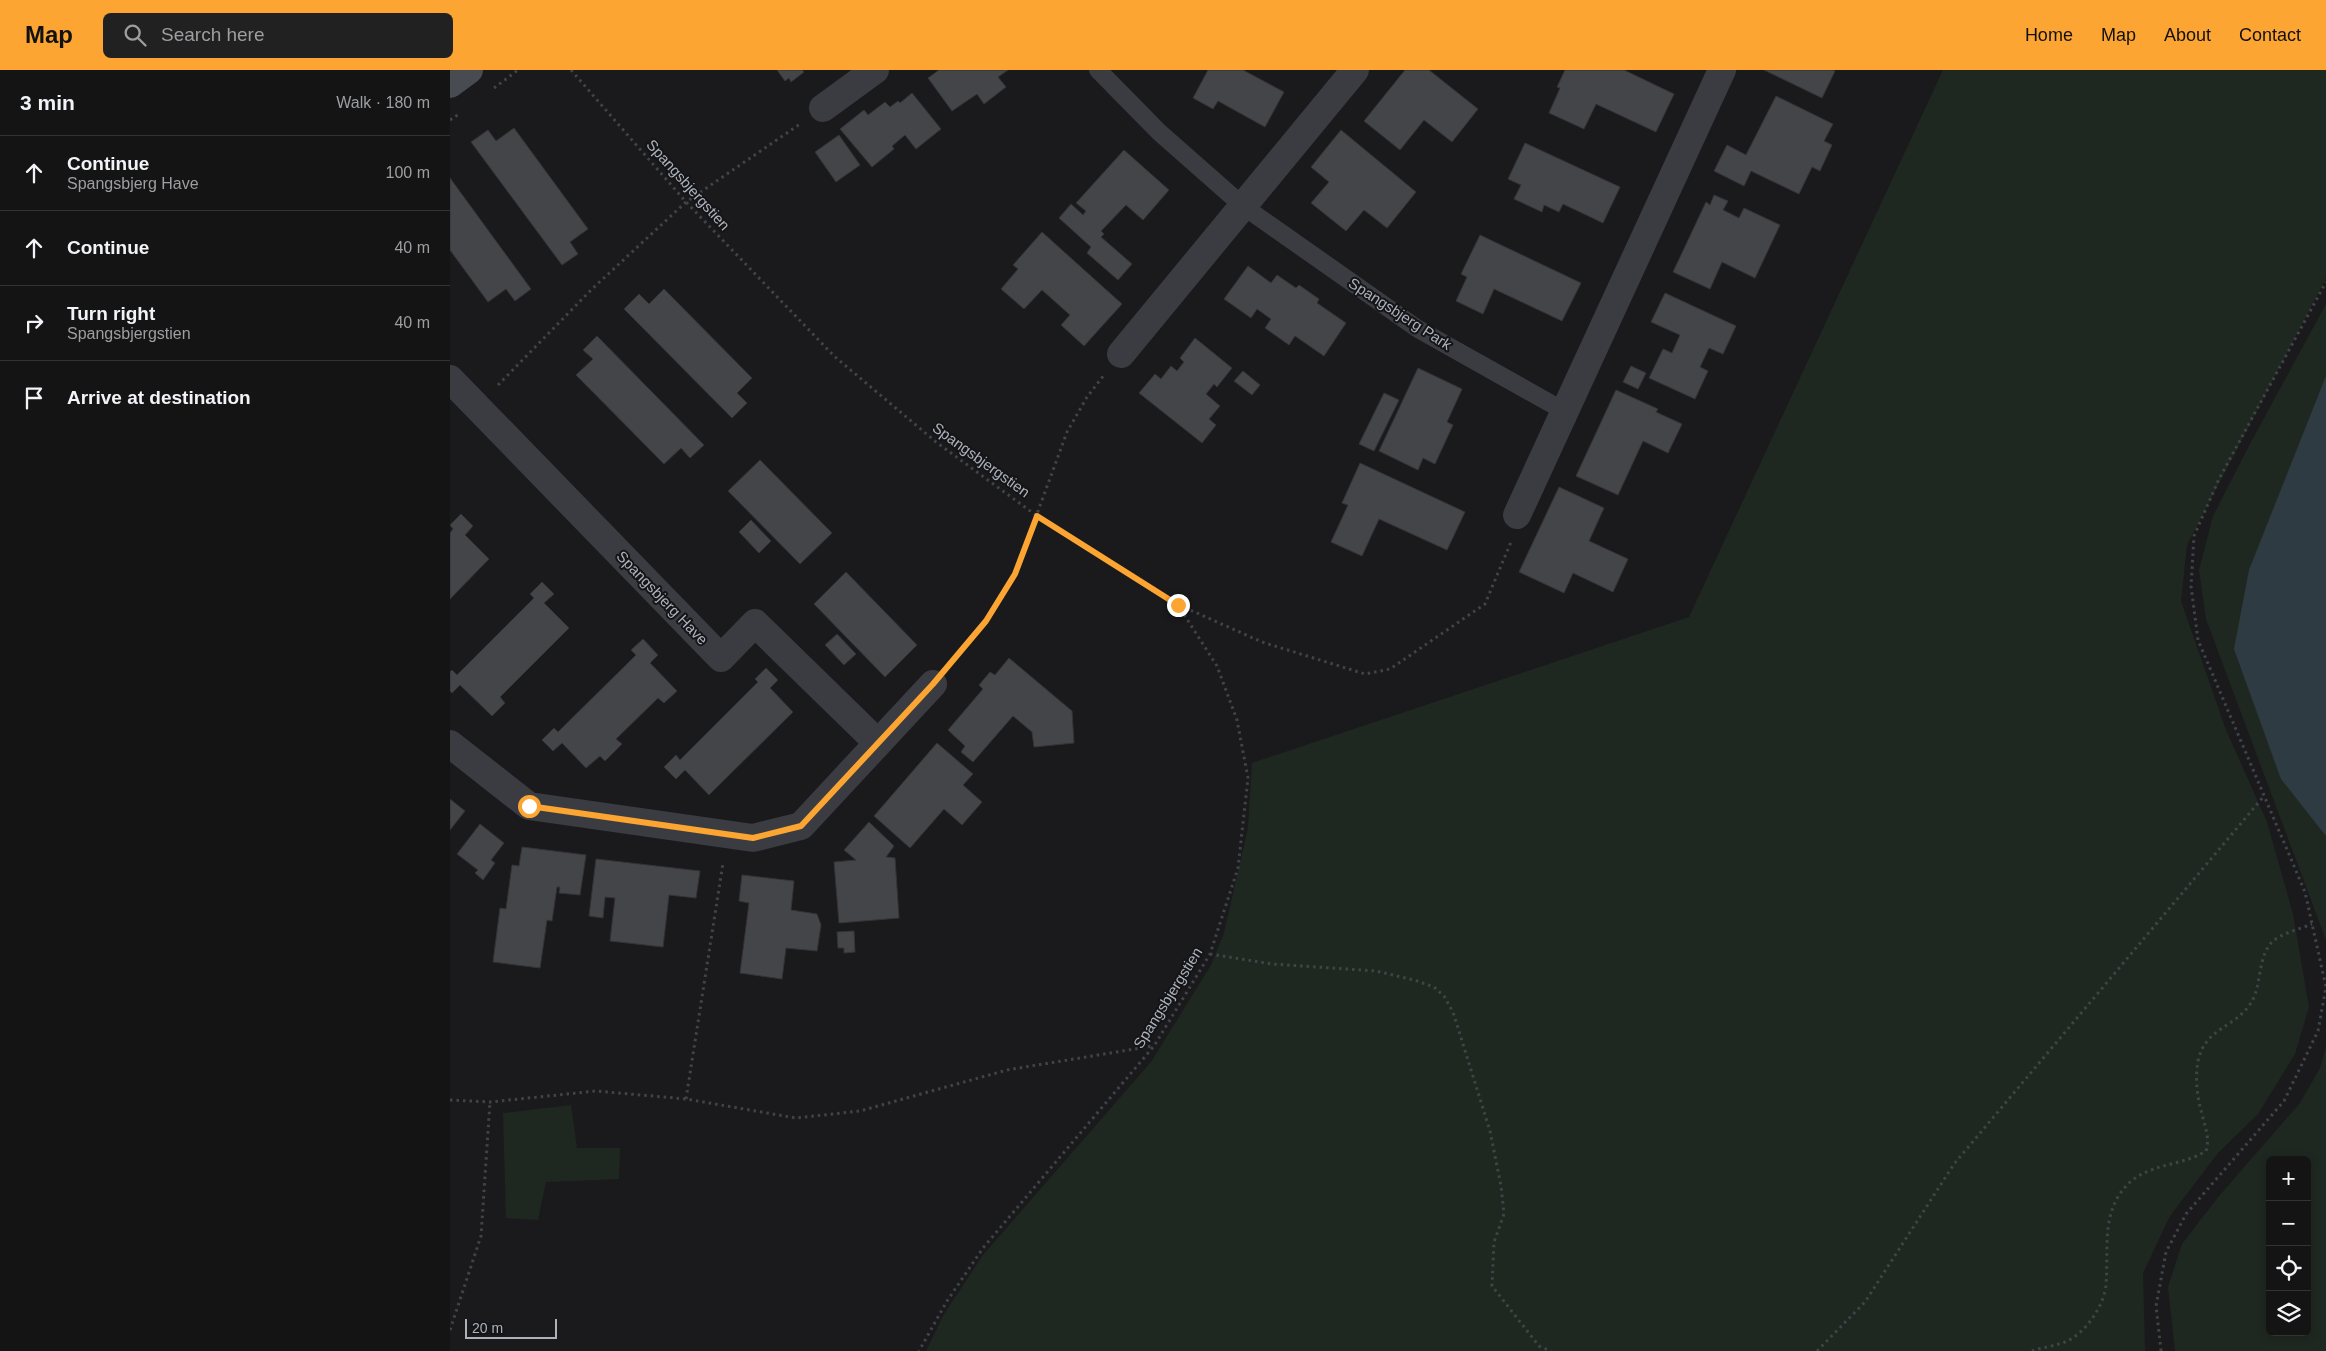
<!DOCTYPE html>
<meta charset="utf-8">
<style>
body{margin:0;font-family:Helvetica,sans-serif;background:#212122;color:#f1f3f6}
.controls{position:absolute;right:15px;bottom:15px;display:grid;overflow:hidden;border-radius:8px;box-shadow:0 2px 8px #0003}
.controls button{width:45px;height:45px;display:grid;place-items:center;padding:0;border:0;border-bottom:1px solid #333334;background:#141415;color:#f1f3f6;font:25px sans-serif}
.scale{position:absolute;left:15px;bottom:12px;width:92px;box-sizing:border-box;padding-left:5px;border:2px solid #acb2bc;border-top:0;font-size:14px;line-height:18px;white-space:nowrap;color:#acb2bc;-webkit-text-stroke:4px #151517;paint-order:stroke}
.stop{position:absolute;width:15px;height:15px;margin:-11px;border:4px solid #fca532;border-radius:50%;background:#fff}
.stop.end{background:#fca532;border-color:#fff;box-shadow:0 1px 5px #0008}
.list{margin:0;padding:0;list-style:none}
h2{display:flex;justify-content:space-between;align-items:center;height:65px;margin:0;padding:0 20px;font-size:21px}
h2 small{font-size:16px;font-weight:400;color:#9d9ea0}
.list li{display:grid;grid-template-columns:32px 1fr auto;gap:15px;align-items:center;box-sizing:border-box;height:75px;padding:0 20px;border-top:1px solid #333334}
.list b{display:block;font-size:19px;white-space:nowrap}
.list p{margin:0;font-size:16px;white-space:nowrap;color:#9d9ea0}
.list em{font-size:16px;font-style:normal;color:#9d9ea0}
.icon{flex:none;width:28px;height:28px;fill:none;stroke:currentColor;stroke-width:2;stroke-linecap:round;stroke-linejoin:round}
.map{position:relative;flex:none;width:1876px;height:1281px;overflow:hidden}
header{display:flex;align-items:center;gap:30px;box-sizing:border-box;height:70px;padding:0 25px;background:#fca532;color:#111}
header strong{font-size:24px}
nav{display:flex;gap:28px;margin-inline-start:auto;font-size:18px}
.search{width:350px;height:45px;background:#212122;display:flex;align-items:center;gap:12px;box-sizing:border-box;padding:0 18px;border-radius:8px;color:#9d9ea0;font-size:19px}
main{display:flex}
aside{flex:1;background:#141415}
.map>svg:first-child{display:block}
.green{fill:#1f2820;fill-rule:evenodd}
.water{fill:#2f3b42}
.building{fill:#444549;stroke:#343438}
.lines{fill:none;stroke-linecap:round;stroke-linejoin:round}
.path{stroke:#404449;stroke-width:3;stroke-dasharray:2.5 4;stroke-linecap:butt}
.lane{stroke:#3b3c42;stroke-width:18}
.street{stroke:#3b3c42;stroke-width:28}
.secondary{stroke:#484c52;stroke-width:28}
.route{stroke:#fca532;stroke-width:6}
.labels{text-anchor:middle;stroke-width:4;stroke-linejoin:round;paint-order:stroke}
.street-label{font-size:15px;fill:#acb2bc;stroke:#151517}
</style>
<header>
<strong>Map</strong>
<div class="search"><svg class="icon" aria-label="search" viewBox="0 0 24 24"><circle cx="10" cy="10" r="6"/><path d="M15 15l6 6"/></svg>Search here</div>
<nav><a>Home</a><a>Map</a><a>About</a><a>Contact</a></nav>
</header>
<main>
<aside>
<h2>3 min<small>Walk · 180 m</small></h2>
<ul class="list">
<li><svg class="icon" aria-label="ahead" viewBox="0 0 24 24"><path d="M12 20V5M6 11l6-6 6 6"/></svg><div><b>Continue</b><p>Spangsbjerg Have</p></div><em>100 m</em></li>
<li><svg class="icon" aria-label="ahead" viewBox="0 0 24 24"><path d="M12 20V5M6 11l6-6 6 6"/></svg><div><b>Continue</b></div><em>40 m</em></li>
<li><svg class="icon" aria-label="right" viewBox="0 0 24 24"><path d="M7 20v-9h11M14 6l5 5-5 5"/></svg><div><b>Turn right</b><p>Spangsbjergstien</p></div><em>40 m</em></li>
<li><svg class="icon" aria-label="arrive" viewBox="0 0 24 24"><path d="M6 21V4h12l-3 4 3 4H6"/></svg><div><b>Arrive at destination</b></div></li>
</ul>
</aside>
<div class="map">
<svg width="1876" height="1281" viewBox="0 0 1876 1281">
<rect width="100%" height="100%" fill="#1a1a1c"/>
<g class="green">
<polygon points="1493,0 1876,0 1876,208 1737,475 1731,531 1776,660 1817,752 1843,844 1859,937 1845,984 1808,1044 1768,1083 1720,1146 1693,1203 1695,1281 476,1281 494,1244 533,1185 701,992 761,895 774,863 798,758 802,693 1239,547"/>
<polygon points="1876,234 1876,870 1756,549 1749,500 1763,446 1800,374"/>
<path d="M1876,977V1281H1725L1718,1217L1732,1174L1769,1126L1850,1033L1870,998ZM1820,1090H1857V1262H1820Z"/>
<polygon points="121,1035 127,1078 170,1078 169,1109 96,1112 88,1150 56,1148 53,1043"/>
</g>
<polygon class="water" points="1876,306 1876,766 1831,709 1784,579 1799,500"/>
<g class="building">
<polygon points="327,0 352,0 354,2 341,12 339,8 335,11"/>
<polygon points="489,0 558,0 548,7 556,17 534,34 527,24 502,41 478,8"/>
<polygon points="758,0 793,0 834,22 815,57 768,31 763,39 743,28"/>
<polygon points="955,0 979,0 1028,39 1002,72 974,50 950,80 914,51"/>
<polygon points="1115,0 1174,0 1224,24 1206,62 1146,34 1134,59 1099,43 1110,18 1107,17"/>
<polygon points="1314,0 1382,0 1385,1 1372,28"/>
<polygon points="462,23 491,59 466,79 455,65 442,76 444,79 422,97 390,59 414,40 418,45 435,32 440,37 448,31 450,33"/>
<polygon points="1326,26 1383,54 1374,71 1382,75 1370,101 1362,97 1349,124 1301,101 1294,116 1264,101 1277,75 1296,85"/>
<polygon points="64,58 138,159 120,172 128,184 112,195 21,72 38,60 46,71"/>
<polygon points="891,60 966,122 937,158 914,140 896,161 861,133 879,112 861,97"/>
<polygon points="389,65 410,95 386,112 365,82"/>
<polygon points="1075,73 1170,117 1153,153 1113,134 1109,142 1094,135 1092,142 1064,129 1071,115 1058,109"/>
<polygon points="674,80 719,120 693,150 676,135 651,161 654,164 651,167 682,194 668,210 637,183 641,177 609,148 621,134 633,145 636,141 626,133"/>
<polygon points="0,108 81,219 65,231 56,219 38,232 0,180"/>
<polygon points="1264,125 1278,131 1273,140 1289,148 1294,138 1330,155 1305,208 1272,192 1260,219 1223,202 1256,132 1260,135"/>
<polygon points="592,162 672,234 634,276 611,255 620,245 592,220 574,239 551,219 568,199 563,195"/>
<polygon points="1030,165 1131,213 1112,251 1044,219 1033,244 1006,231 1017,207 1011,204"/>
<polygon points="798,196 821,213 827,205 846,218 849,215 869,229 867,233 896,253 874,286 845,266 839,275 815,258 821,249 807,239 801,248 774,229"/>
<polygon points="214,219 302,308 287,323 297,333 282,348 174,239 189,224 199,234"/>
<polygon points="1215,223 1286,256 1273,284 1259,278 1250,297 1258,301 1245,329 1199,308 1213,279 1222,283 1230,265 1201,252"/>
<polygon points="147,266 254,375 240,388 231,378 214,394 126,305 143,289 133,280"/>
<polygon points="745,268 782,298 767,317 764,314 756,324 770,336 759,349 766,355 752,373 689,323 705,304 711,309 721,296 727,301 734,292 730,288"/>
<polygon points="1181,296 1196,303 1188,319 1173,312"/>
<polygon points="968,298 1012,319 997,352 1003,355 985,394 973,388 968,400 929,381"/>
<polygon points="793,301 810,315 802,325 784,311"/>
<polygon points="1166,320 1208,339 1206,342 1232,354 1218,383 1193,371 1168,425 1126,406"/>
<polygon points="934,323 949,330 924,381 909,374"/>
<polygon points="310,390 382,463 350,494 278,421"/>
<polygon points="910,393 1015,442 997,480 929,449 912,486 881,472 898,435 892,433"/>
<polygon points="1109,417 1154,438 1139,471 1178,489 1163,522 1123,503 1114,523 1069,502"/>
<polygon points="11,444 23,456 15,465 39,489 0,529 0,463 3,459 0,455"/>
<polygon points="301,450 321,471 309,483 289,462"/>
<polygon points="396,502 467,575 435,607 364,534"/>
<polygon points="92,512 104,524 94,533 119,558 50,627 55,633 42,646 10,615 2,623 0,621 0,602 2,600 7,605 84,528 80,524"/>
<polygon points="387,564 406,584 394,595 375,575"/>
<polygon points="193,569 208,585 200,593 227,621 214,633 208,628 166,669 172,674 155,691 150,686 136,698 112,673 103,681 92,670 104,658 108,662 186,585 181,580"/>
<polygon points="559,588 622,641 624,673 584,677 582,662 563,646 523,692 511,682 515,676 498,660 533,619 529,615 540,602 545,605"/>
<polygon points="316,598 328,610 320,618 343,642 259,725 235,700 226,709 214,697 226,685 230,690 308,612 305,609"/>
<polygon points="487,673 523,704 513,715 532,732 512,755 494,739 460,778 424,746"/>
<polygon points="0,729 15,741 0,760"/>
<polygon points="419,752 444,776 436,787 445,788 449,848 389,853 384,792 406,790 394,780"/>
<polygon points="30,754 54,773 41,790 45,793 33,810 25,803 28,800 7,784"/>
<polygon points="72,777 136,785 130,825 109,823 110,817 107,817 102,851 97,850 90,898 43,892 50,838 56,839 62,795 69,796"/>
<polygon points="146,789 250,801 246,828 219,825 213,877 160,871 165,828 155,827 153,848 139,846"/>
<polygon points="292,805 344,811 341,840 367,844 371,855 367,881 336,878 332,909 290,903 299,833 289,831"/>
<polygon points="404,861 405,882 394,883 394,878 388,878 387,862"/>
</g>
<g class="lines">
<g class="path">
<polyline points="121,0 236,132 384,286 486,372 587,446 728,535 767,596 787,650 798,708 788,798 760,884 704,976 533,1178 497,1231 469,1281"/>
<polyline points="44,18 68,0"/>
<polyline points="0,50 9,44"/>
<polyline points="48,315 142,219 236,132 350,54"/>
<polyline points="729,535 812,572 915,604 940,599 1035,534 1061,472"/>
<polyline points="501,593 536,551 565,504 617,362 637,327 654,305"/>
<polyline points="760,884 822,894 926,901 964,910 984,917 994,926 1003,942 1040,1061 1051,1116 1054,1144 1044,1172 1042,1216 1089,1276 1101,1281"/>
<polyline points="236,1029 273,793"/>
<polyline points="0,1030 40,1032 146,1021 236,1029 346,1048 410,1041 557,1000 703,976"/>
<polyline points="0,1260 31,1166 40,1032"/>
<polyline points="1367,1281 1415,1232 1504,1094 1814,726"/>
<path d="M1582,1281C1593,1277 1608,1276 1619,1270C1637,1261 1654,1235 1656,1215C1659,1179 1650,1141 1679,1113C1701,1093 1732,1096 1756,1081C1760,1068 1755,1057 1752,1044C1747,1027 1745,1008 1748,991C1755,959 1782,958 1798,937C1813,919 1806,891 1821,873C1831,863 1850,859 1862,854"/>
<polyline points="1711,1281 1706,1236 1716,1182 1736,1144 1834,1031 1868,961 1876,917 1855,822 1748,570 1741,516 1744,466 1769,409 1876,212"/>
</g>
<polyline class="lane" points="648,0 709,62 793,136 968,259 1114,341"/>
<g class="street">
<polyline points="373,38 425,0"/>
<polyline points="671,284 905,0"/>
<polyline points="0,309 271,588 305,553 428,673"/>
<polyline points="1067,445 1272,0"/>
<polyline points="0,674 79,736 303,768 351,756 483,614"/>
</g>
<polyline class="secondary" points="0,14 19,0"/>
</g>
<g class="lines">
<polyline class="route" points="79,736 303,768 351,756 483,614 536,551 565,504 587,446 728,535"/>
</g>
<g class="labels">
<g class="street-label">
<text transform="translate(238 115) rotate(48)" y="5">Spangsbjergstien</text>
<text transform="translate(950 244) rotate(33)" y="5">Spangsbjerg Park</text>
<text transform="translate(531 390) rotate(36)" y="5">Spangsbjergstien</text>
<text transform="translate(212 528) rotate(46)" y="5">Spangsbjerg Have</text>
<text transform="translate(718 928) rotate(-58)" y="5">Spangsbjergstien</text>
</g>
</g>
</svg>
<div class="controls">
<button>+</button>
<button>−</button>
<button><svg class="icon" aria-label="locate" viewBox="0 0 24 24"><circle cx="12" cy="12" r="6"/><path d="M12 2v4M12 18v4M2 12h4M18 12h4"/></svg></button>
<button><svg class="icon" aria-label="layers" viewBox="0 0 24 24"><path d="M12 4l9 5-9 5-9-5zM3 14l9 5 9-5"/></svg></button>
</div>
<div class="scale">20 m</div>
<div class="stop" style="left:79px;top:736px"></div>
<div class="stop end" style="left:728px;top:535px"></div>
</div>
</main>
